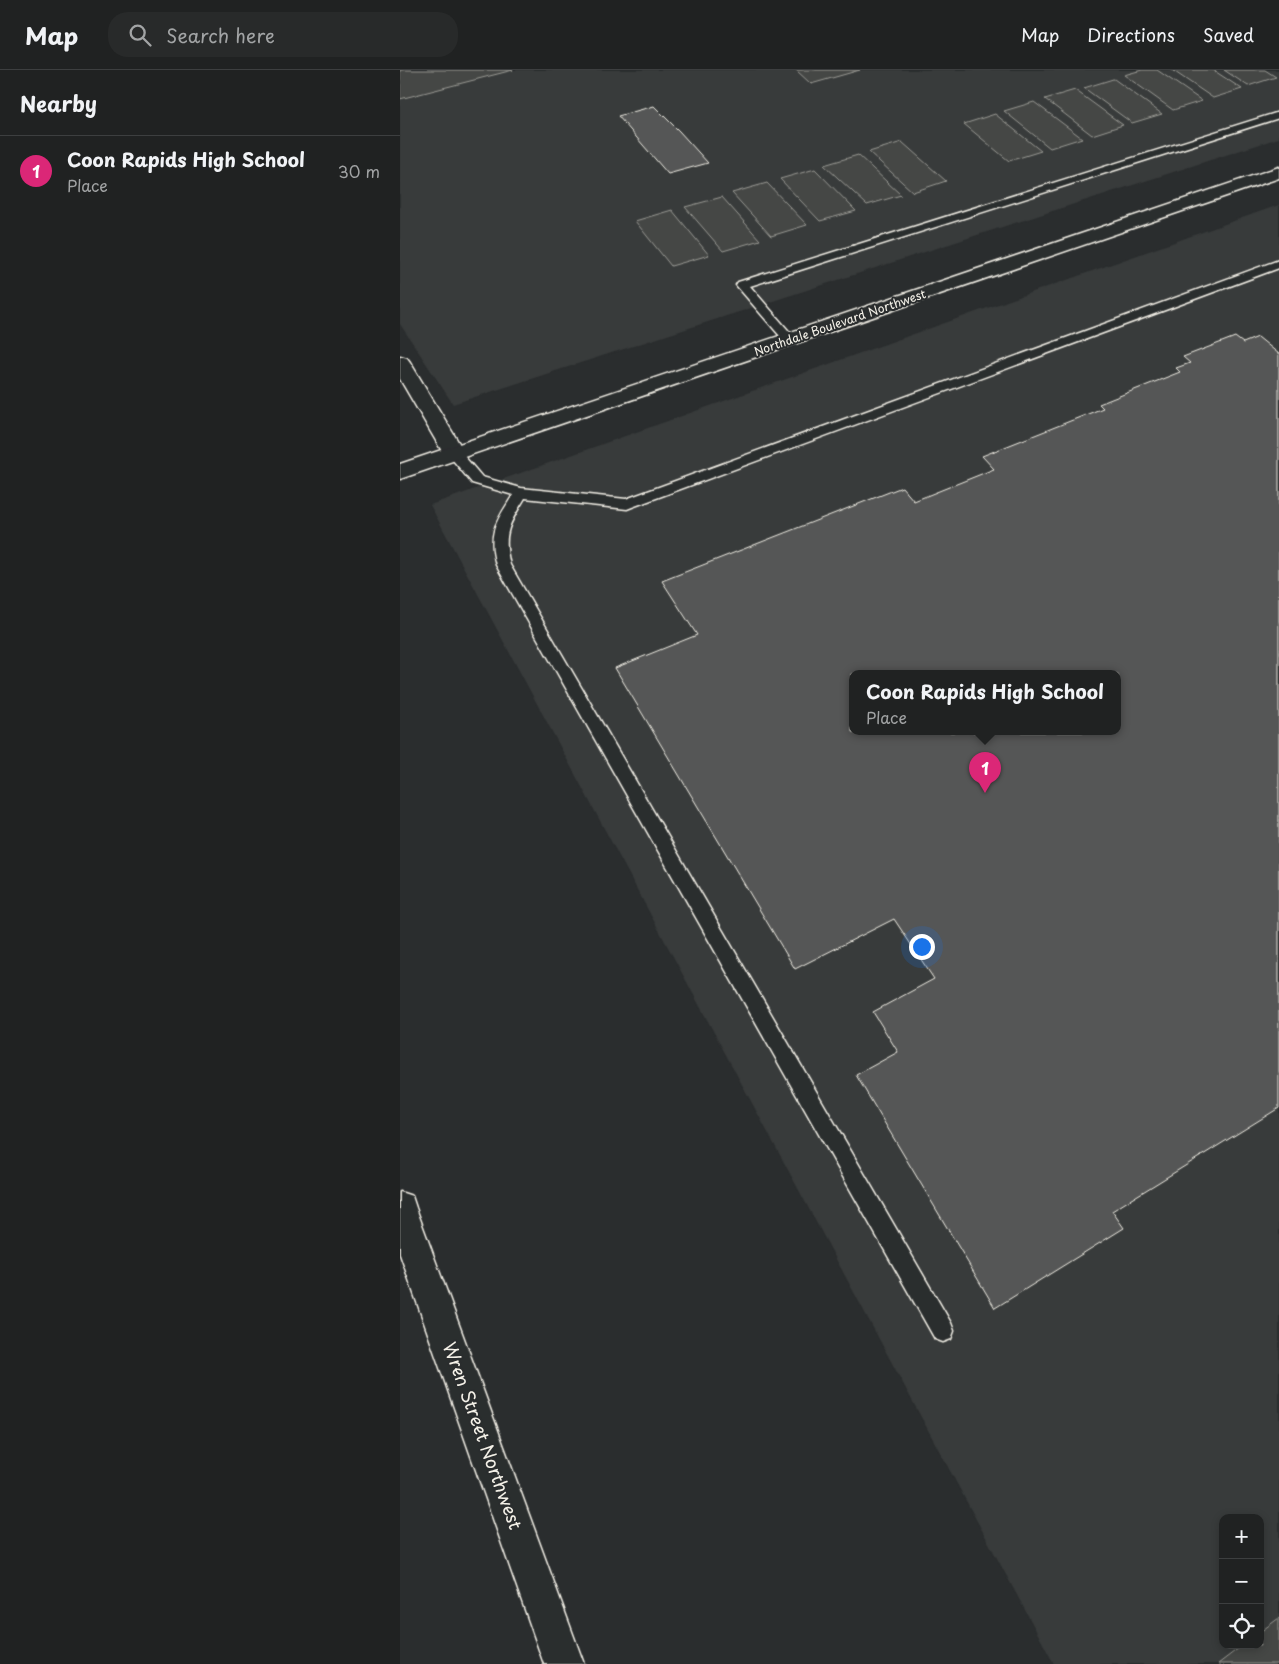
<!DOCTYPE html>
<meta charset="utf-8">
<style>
body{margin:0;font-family:"Playpen Sans",sans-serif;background:#282a2a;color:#f1f3f6}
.controls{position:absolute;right:15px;bottom:15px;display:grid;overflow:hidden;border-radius:10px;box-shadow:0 2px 8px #0003}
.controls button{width:45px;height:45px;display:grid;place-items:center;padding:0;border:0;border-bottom:1px solid #3d3f40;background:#202222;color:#f1f3f6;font:25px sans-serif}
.you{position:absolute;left:521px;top:876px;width:18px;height:18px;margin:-12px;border:4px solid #fff;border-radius:50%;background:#1a73e8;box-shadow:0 0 0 8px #1a73e833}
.badge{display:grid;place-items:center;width:32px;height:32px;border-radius:50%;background:#db2777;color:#fff;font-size:16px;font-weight:700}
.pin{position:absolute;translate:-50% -41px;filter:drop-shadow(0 1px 2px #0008)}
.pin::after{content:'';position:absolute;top:26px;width:18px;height:15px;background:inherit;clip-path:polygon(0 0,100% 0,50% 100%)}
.popup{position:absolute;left:449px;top:600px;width:272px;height:65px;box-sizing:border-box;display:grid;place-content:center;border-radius:10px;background:#202222;filter:drop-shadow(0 1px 4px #0005);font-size:16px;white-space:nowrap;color:#a2a4a5}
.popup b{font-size:19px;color:#f1f3f6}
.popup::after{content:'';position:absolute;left:50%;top:100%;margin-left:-10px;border:10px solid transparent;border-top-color:#202222}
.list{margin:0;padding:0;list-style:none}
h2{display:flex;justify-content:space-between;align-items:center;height:65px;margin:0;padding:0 20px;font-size:21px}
h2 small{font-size:16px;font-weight:400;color:#a2a4a5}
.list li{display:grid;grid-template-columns:32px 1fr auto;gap:15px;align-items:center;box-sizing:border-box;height:70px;padding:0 20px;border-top:1px solid #3d3f40}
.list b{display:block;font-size:19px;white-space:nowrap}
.list p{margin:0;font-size:16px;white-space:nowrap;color:#a2a4a5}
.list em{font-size:16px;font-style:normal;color:#a2a4a5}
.icon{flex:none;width:28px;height:28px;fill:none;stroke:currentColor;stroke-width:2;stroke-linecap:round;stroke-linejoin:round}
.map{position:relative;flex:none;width:879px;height:1594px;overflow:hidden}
header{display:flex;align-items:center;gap:30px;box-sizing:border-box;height:70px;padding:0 25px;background:#202222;border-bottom:1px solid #3d3f40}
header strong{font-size:24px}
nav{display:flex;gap:28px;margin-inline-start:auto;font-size:18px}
.search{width:350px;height:45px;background:#282a2a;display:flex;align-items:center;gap:12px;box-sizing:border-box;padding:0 18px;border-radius:20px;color:#a2a4a5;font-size:19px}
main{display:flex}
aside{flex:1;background:#202222}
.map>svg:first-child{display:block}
.built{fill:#373a3a;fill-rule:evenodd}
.green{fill:#444645;stroke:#9c9c96}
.building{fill:#555756;stroke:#f4f1e8;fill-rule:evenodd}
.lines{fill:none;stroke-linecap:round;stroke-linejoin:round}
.service-casing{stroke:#f4f1e8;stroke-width:3}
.minor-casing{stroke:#f4f1e8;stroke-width:3}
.tertiary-casing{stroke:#f4f1e8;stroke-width:3}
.service{fill:#2a2d2e;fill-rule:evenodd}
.minor{fill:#2a2d2e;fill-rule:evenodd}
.tertiary{fill:#2a2d2e;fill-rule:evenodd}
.labels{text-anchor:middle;stroke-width:4;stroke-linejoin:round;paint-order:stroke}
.far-street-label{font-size:12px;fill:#f4f1e8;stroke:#2a2d2e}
.near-street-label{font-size:18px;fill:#f4f1e8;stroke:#2a2d2e}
</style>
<header>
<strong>Map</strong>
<div class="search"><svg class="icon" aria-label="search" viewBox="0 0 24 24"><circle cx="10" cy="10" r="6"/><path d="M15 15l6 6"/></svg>Search here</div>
<nav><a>Map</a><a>Directions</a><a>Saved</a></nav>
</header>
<main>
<aside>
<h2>Nearby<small></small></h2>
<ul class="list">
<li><span class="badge">1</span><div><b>Coon Rapids High School</b><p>Place</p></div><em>30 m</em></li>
</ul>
</aside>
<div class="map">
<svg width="879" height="1594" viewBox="0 0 879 1594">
<rect width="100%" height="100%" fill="#2a2d2e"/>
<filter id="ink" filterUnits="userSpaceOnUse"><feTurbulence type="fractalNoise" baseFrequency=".02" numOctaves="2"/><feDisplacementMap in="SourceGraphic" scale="10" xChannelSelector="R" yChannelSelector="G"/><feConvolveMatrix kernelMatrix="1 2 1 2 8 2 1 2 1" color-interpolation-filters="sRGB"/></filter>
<g filter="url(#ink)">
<g class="built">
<polygon points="0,0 879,0 879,68 53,334 0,254"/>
<path d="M879,135V1594H654L30,435ZM452,604H718V662H452ZM823,1448H860V1575H823Z"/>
</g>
<g class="green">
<polygon points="0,0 113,0 0,29"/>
<polygon points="396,0 460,0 411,14"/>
<polygon points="742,0 757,0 802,31 773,40 724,5"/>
<polygon points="772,0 813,0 842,19 813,28"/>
<polygon points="824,0 865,0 876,7 848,16"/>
<polygon points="713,9 714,9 762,44 732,53 684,18"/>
<polygon points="675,20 723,55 692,65 645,29"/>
<polygon points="634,32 682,68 650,78 604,41"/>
<polygon points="595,44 641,81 609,91 564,54"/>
<polygon points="502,72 546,111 513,122 469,82"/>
<polygon points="458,85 501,125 467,135 424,95"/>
<polygon points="415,99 456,141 420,151 380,109"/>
<polygon points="367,113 407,155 371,166 332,123"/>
<polygon points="322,127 360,170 323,181 285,137"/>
<polygon points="272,140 309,185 271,196 235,151"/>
<polygon points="879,1548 879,1594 818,1594 843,1575 860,1575 860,1562"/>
</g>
<g class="building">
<polygon points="254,36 279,61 308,93 268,104 218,46"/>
<path d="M835,267L843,273L858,267L879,284V1038L712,1141L724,1158L595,1238L456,1005L498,982L473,942L534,909L494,849L395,899L215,598L297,565L262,511L502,417L514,431L594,399L582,386L703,338L699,334L780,302L776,298L790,293L783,287ZM452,604H718V662H452Z"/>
</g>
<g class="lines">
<g class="service-casing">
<g id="service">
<polygon points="879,42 879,48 350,216 394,267 396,270 394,273 386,273 336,215 338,212"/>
<path d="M879,190V198L232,437L227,439L125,428C109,454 102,464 110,495L551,1253L554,1261L551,1269L543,1272L535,1269L96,495C87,463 96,452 113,425L72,413L47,383L49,380H59L82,407L121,418L226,429Z"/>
</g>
</g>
<g class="minor-casing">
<g id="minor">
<polygon points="0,286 7,288 10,292 65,383 62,388 54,390 46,388 43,383 0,309"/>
<polygon points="0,1122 12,1126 16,1138 184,1594 144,1594 0,1184"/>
</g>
</g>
<g class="tertiary-casing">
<polygon id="tertiary" points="879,97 879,108 0,409 0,394"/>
</g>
<use href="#service" class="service"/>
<use href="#minor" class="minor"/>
<use href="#tertiary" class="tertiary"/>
</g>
</g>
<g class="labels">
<g class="far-street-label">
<text transform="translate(440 253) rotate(-19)" y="4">Northdale Boulevard Northwest</text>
</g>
<g class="near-street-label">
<text transform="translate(82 1366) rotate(70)" y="6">Wren Street Northwest</text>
</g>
</g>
</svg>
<div class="controls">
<button>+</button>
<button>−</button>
<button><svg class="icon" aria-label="locate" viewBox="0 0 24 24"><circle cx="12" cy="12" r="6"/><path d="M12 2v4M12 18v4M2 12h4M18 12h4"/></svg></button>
</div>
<div class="you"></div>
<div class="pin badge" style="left:585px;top:723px">1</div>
<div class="popup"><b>Coon Rapids High School</b>Place</div>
</div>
</main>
